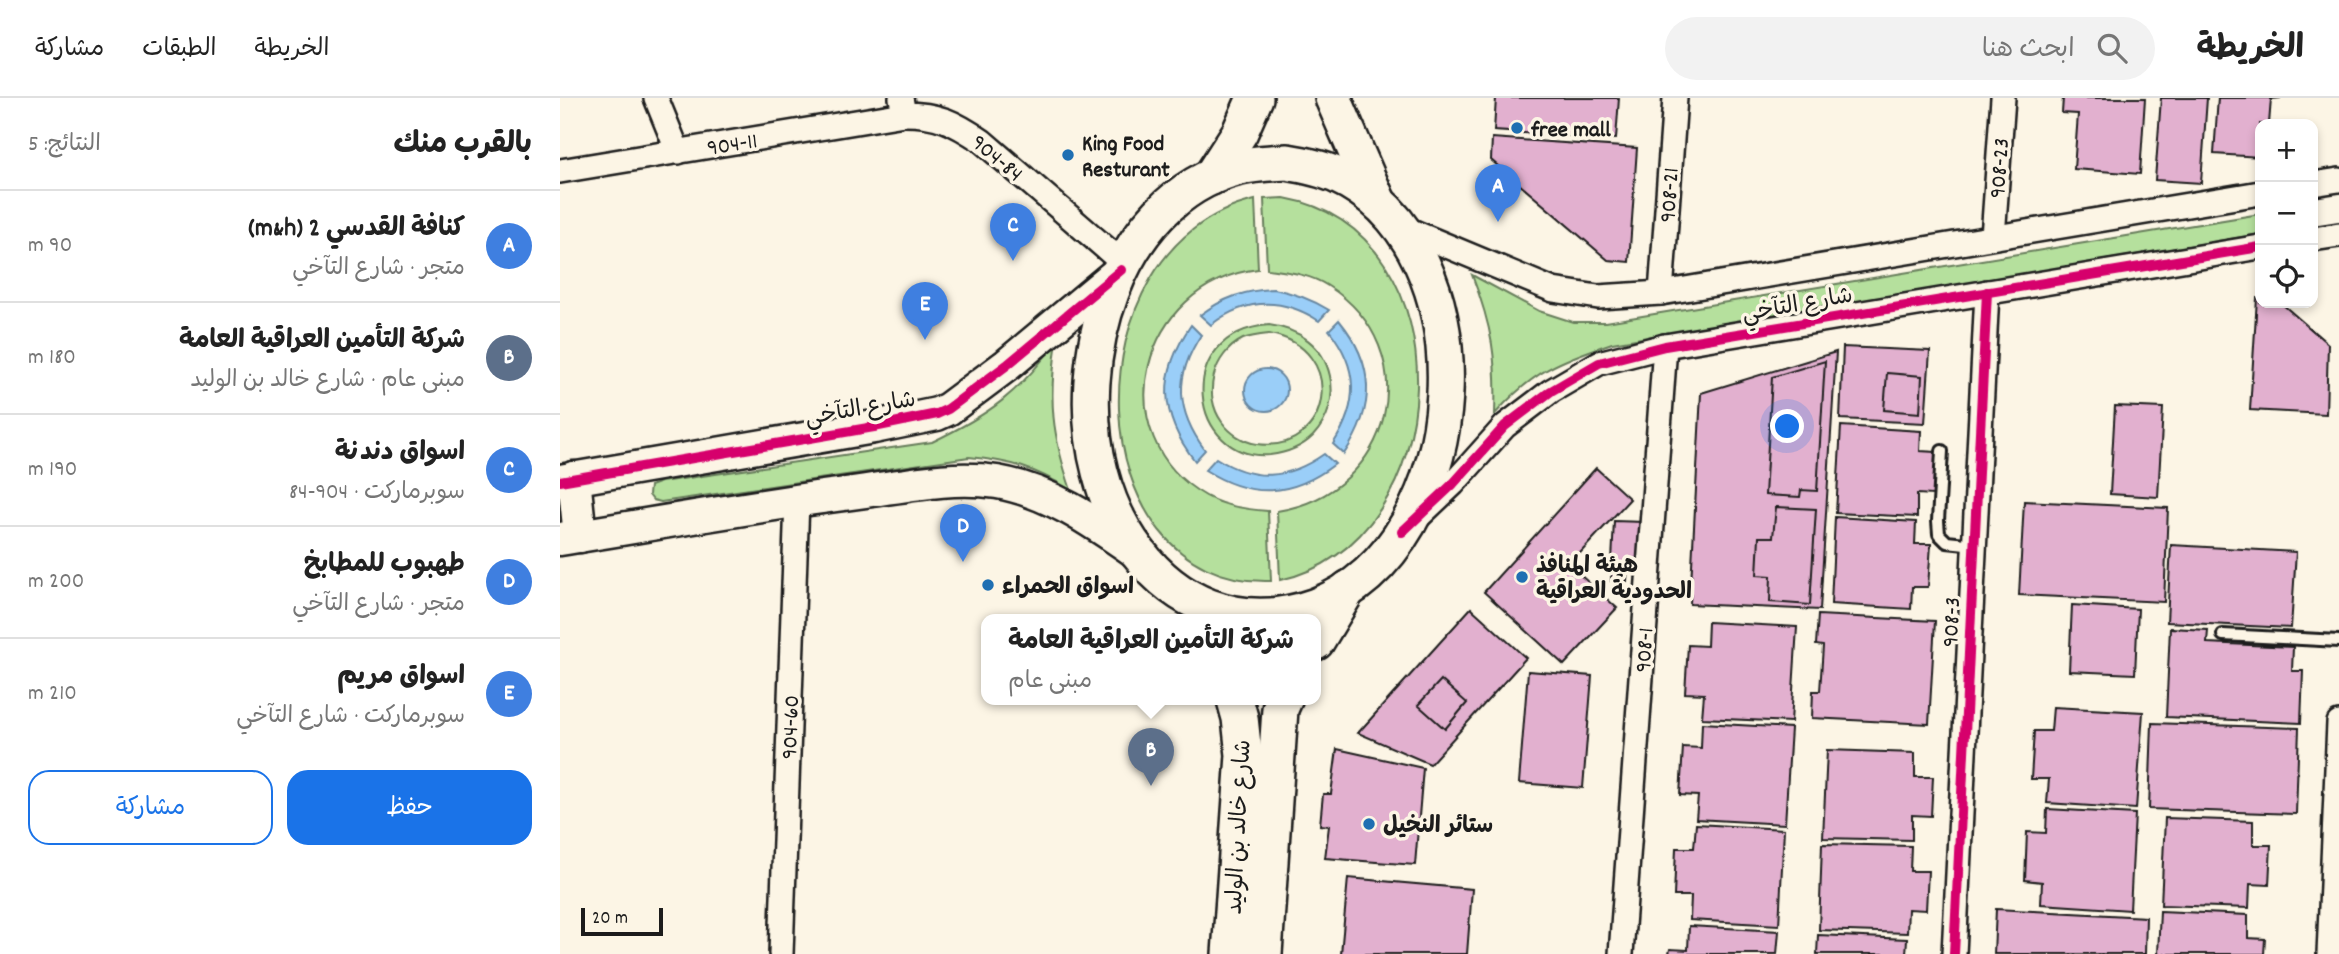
<!DOCTYPE html>
<html lang="ar">
<meta charset="utf-8">
<style>
body{margin:0;font-family:Dekko,"Playpen Sans Arabic",sans-serif;background:#f2f2f2;color:#222;direction:rtl}
.controls{position:absolute;right:21px;top:21px;display:grid;overflow:hidden;border-radius:14px;box-shadow:0 4px 10px #0003}
.controls button{width:63px;height:63px;display:grid;place-items:center;padding:0;border:0;border-bottom:2px solid #e0e0e0;background:#fff;color:#222;font:35px sans-serif}
.scale{position:absolute;left:21px;bottom:18px;width:82px;box-sizing:border-box;padding-left:7px;border:4px solid #1c1c1c;border-top:0;font-size:19px;line-height:24px;white-space:nowrap;color:#1c1c1c;-webkit-text-stroke:5px #fcf5e5;paint-order:stroke}
.you{position:absolute;left:1228px;top:329px;width:24px;height:24px;margin:-18px;border:5px solid #fff;border-radius:50%;background:#1a73e8;box-shadow:0 0 0 10px #1a73e833}
.badge{display:grid;place-items:center;width:46px;height:46px;border-radius:50%;background:#1a73e8;color:#fff;font-size:23px;font-weight:700}
.pin{position:absolute;translate:-50% -58px;filter:drop-shadow(0 2px 4px #0008)}
.pin::after{content:'';position:absolute;top:37px;width:24px;height:21px;background:inherit;clip-path:polygon(0 0,100% 0,50% 100%)}
.popup{position:absolute;left:421px;top:516px;width:340px;height:91px;box-sizing:border-box;display:grid;place-content:center;border-radius:14px;background:#fff;filter:drop-shadow(0 2px 5px #0005);font-size:23px;white-space:nowrap;color:#767676}
.popup b{font-size:26px;color:#222}
.popup::after{content:'';position:absolute;left:50%;top:100%;margin-left:-14px;border:14px solid transparent;border-top-color:#fff}
.list{margin:0;padding:0;list-style:none}
h2{display:flex;justify-content:space-between;align-items:center;height:91px;margin:0;padding:0 28px;font-size:30px}
h2 small{font-size:23px;font-weight:400;color:#767676}
.list li{display:grid;grid-template-columns:46px 1fr auto;gap:21px;align-items:center;box-sizing:border-box;height:112px;padding:0 28px;border-top:2px solid #e0e0e0}
.list b{display:block;font-size:26px;white-space:nowrap}
.list p{margin:0;font-size:23px;white-space:nowrap;color:#767676}
.list em{font-size:23px;font-style:normal;color:#767676}
.actions{display:flex;gap:14px;padding:21px 28px}
.actions a{flex:1;padding:16px 0;border:2px solid #1a73e8;border-radius:21px;text-align:center;font-size:24px;color:#1a73e8}
.actions .main{background:#1a73e8;color:#fff}
.icon{flex:none;width:38px;height:38px;fill:none;stroke:currentColor;stroke-width:2;stroke-linecap:round;stroke-linejoin:round}
.map{position:relative;flex:none;width:1779px;height:856px;overflow:hidden;direction:ltr}
header{display:flex;align-items:center;gap:42px;box-sizing:border-box;height:98px;padding:0 35px;background:#fff;border-bottom:2px solid #e0e0e0}
header strong{font-size:33px}
nav{display:flex;gap:38px;margin-inline-start:auto;font-size:24px}
.search{width:490px;height:63px;background:#f2f2f2;display:flex;align-items:center;gap:18px;box-sizing:border-box;padding:0 24px;border-radius:38px;color:#767676;font-size:26px}
main{display:flex}
aside{flex:1;background:#fff}
.map>svg:first-child{display:block}
.green{fill:#b5e09d;stroke:#687e5c;stroke-width:2;fill-rule:evenodd}
.water{fill:#9acef8;stroke:#6887a0;stroke-width:2}
.building{fill:#e2b0cf;stroke:#1c1c1c;stroke-width:2}
.lines{fill:none;stroke-linecap:round;stroke-linejoin:round}
.lane-casing{stroke:#1c1c1c;stroke-width:16}
.street-casing{stroke:#1c1c1c;stroke-width:28}
.secondary-casing{stroke:#1c1c1c;stroke-width:37}
.primary-casing{stroke:#1c1c1c;stroke-width:40}
.lane{stroke:#fcf5e5;stroke-width:10}
.street{stroke:#fcf5e5;stroke-width:23}
.secondary{stroke:#fcf5e5;stroke-width:32}
.primary{stroke:#fcf5e5;stroke-width:35}
.cycleway-casing{stroke:#fcf5e5;stroke-width:15}
.cycleway{stroke:#d6006c;stroke-width:10}
.poi-dot{fill:#1f6fb2;stroke:#fcf5e5;stroke-width:2.5}
.labels{text-anchor:middle;stroke-width:7;stroke-linejoin:round;paint-order:stroke}
.poi-label{font-size:23px;font-weight:bold;fill:#1c1c1c;stroke:#fcf5e5;text-anchor:start}
.street-label{font-size:23px;fill:#1c1c1c;stroke:#fcf5e5}
</style>
<header>
<strong>الخريطة</strong>
<div class="search"><svg class="icon" aria-label="search" viewBox="0 0 24 24"><circle cx="10" cy="10" r="6"/><path d="M15 15l6 6"/></svg>ابحث هنا</div>
<nav><a>الخريطة</a><a>الطبقات</a><a>مشاركة</a></nav>
</header>
<main>
<div class="map">
<svg width="1779" height="856" viewBox="0 0 1779 856">
<rect width="100%" height="100%" fill="#fcf5e5"/>
<filter id="ink" filterUnits="userSpaceOnUse"><feTurbulence type="fractalNoise" baseFrequency=".0143" numOctaves="2"/><feDisplacementMap in="SourceGraphic" scale="14" xChannelSelector="R" yChannelSelector="G"/><feConvolveMatrix kernelMatrix="1 2 1 2 8 2 1 2 1" color-interpolation-filters="sRGB"/></filter>
<g filter="url(#ink)">
<g class="green">
<path d="M724,100C909,133 895,444 720,482L717,413C833,395 869,252 768,188C750,176 728,174 707,171L704,101Z"/>
<path d="M695,102L698,171C580,186 542,339 646,398C666,409 686,411 708,413L711,483C515,490 507,145 695,102Z"/>
<path d="M1700,116V136L1052,245C999,263 973,273 935,316C937,260 932,229 912,177L979,213L1013,224H1046Z"/>
<path d="M709,227C739,231 763,247 770,278C775,300 768,322 753,338C741,350 726,355 710,357C630,364 611,235 709,227ZM709,236C789,249 772,357 697,346C683,344 670,335 662,324C642,297 653,256 683,241C691,238 700,237 709,236Z"/>
<path d="M497,243C488,302 492,337 511,392C474,370 451,363 409,359L101,404L93,402L89,397L90,388L101,384L372,344C430,316 458,296 497,243Z"/>
</g>
<g class="water">
<path d="M714,191C735,195 751,201 769,212L759,223C722,199 686,200 651,227L640,217C663,200 685,192 714,191Z"/>
<path d="M779,222C815,266 816,309 784,356L773,346C799,306 799,270 769,232Z"/>
<path d="M631,227L641,237C614,278 616,313 645,352L635,363C599,317 598,275 631,227Z"/>
<circle cx="706" cy="292" r="21"/>
<path d="M764,356L775,366C732,399 691,401 645,372L656,360C694,384 727,382 764,356Z"/>
</g>
<g class="building">
<polygon points="936,0 1059,0 1056,41 934,33"/>
<polygon points="1503,0 1585,0 1580,76 1514,71 1518,16 1502,15"/>
<polygon points="1601,0 1647,0 1641,85 1595,82"/>
<polygon points="1658,0 1721,0 1711,1 1709,26 1700,26 1700,59 1654,56"/>
<polygon points="932,40 1077,50 1069,164 1048,162 931,62"/>
<polygon points="1697,200 1700,200 1700,205 1721,205 1768,246 1766,316 1690,312"/>
<polygon points="1283,249 1370,253 1365,325 1280,321"/>
<polygon points="1276,254 1260,512 1130,506 1141,295"/>
<polygon points="1265,263 1257,393 1241,392 1240,399 1205,397 1212,279"/>
<polygon points="1327,275 1362,278 1360,315 1324,312"/>
<polygon points="1555,308 1603,310 1598,399 1550,396"/>
<polygon points="1281,328 1361,333 1360,353 1376,354 1373,397 1357,396 1357,419 1276,415"/>
<polygon points="1036,370 1070,401 1009,467 1057,510 1004,567 924,494"/>
<polygon points="1464,403 1608,410 1604,504 1459,497"/>
<polygon points="1216,409 1256,411 1250,507 1210,504 1211,478 1197,477 1199,439 1213,439"/>
<polygon points="1275,419 1356,424 1355,446 1371,446 1368,489 1352,489 1351,511 1271,506"/>
<polygon points="1054,423 1084,424 1082,462 1068,461 1067,483 1051,483"/>
<polygon points="1611,447 1736,454 1731,530 1607,524"/>
<polygon points="1512,507 1578,511 1575,576 1509,573"/>
<polygon points="911,510 966,560 870,666 798,635"/>
<polygon points="1258,517 1375,523 1369,626 1252,620 1253,593 1260,593 1263,548 1256,547"/>
<polygon points="1148,524 1237,529 1231,624 1142,620 1144,596 1125,595 1128,547 1147,548"/>
<polygon points="1610,530 1648,532 1647,545 1733,549 1732,573 1743,573 1741,625 1606,619"/>
<polygon points="968,573 1032,578 1023,690 959,685"/>
<polygon points="881,582 907,605 885,631 858,607"/>
<polygon points="1493,609 1583,614 1576,711 1487,705 1489,681 1471,681 1474,633 1491,633"/>
<polygon points="1142,625 1231,630 1225,726 1136,721 1138,698 1120,697 1123,649 1141,650"/>
<polygon points="1592,625 1739,630 1736,716 1589,711"/>
<polygon points="777,651 863,670 855,767 765,760 769,728 760,727 763,696 771,696"/>
<polygon points="1267,652 1355,655 1355,679 1373,679 1371,718 1352,717 1352,742 1263,740"/>
<polygon points="1487,711 1575,716 1570,812 1481,806 1482,784 1465,782 1467,734 1486,735"/>
<polygon points="1605,720 1693,723 1693,747 1711,747 1709,787 1690,786 1689,810 1601,807"/>
<polygon points="1136,726 1224,731 1219,827 1130,822 1131,798 1114,798 1116,750 1134,750"/>
<polygon points="1262,746 1351,748 1350,773 1368,773 1366,812 1348,811 1347,835 1259,832"/>
<polygon points="788,780 912,791 907,856 781,856"/>
<polygon points="1436,811 1586,819 1585,856 1434,856"/>
<polygon points="1600,813 1688,817 1688,840 1705,841 1704,856 1598,856"/>
<polygon points="1129,828 1219,833 1217,856 1109,856 1110,851 1128,852"/>
<polygon points="1258,837 1347,841 1346,856 1257,856"/>
</g>
<g class="lines">
<g class="lane-casing">
<g id="lane">
<polyline points="1382,353 1378,423 1379,436 1387,444 1415,447"/>
<polyline points="1663,537 1779,543"/>
</g>
</g>
<g class="street-casing">
<g id="street">
<polyline points="96,0 118,54"/>
<path d="M341,0L344,16C378,16 394,24 422,43L564,166"/>
<polyline points="0,73 344,16"/>
<polyline points="1753,86 1779,82"/>
<polyline points="837,127 993,192 1038,199 1101,195 1700,95"/>
<polyline points="1433,139 1443,0"/>
<polyline points="1753,141 1779,137"/>
<polyline points="1101,195 1115,0"/>
<polyline points="855,422 893,386 945,328 991,293 1039,265 1105,248 1700,149"/>
<polyline points="221,856 237,402"/>
<polyline points="1061,856 1105,248"/>
<polyline points="1394,856 1427,194"/>
<polyline points="1769,856 1779,625"/>
</g>
</g>
<g class="secondary-casing">
<g id="secondary">
<polyline points="14,380 20,438"/>
<polyline points="0,383 314,329 377,316 388,311 447,267 561,172"/>
<path d="M0,441C100,425 199,407 299,394C344,388 391,377 437,384C490,393 535,425 578,455"/>
</g>
</g>
<g class="primary-casing">
<g id="primary">
<polyline points="773,0 818,104"/>
<path d="M727,64C744,67 761,70 776,77C935,149 914,448 756,508C720,521 684,522 649,509C592,487 555,432 540,374C511,265 554,103 676,70C693,65 710,65 727,64Z"/>
<polyline points="651,79 680,34 695,0"/>
<polyline points="756,544 788,491"/>
<polyline points="670,856 684,657 680,620 675,602"/>
<polyline points="704,856 720,611 724,602"/>
</g>
</g>
<use href="#lane" class="lane"/>
<use href="#street" class="street"/>
<use href="#secondary" class="secondary"/>
<use href="#primary" class="primary"/>
<g class="cycleway-casing">
<g id="cycleway">
<polyline points="0,383 314,329 377,316 388,311 447,267 561,172"/>
<polyline points="842,434 893,386 945,328 991,293 1039,265 1105,248 1700,149"/>
<polyline points="1394,856 1427,194"/>
</g>
</g>
<use href="#cycleway" class="cycleway"/>
</g>
</g>
<g class="poi-dot">
<circle cx="957" cy="30" r="7"/>
<circle cx="508" cy="57" r="7"/>
<circle cx="962" cy="479" r="7"/>
<circle cx="428" cy="487" r="7"/>
<circle cx="809" cy="726" r="7"/>
</g>
<g class="labels">
<g class="poi-label">
<text x="971" y="38">free mall</text>
<text x="522" y="52">King Food<tspan x="522" dy="26">Resturant</tspan></text>
<text x="976" y="474">هيئة المنافذ<tspan x="976" dy="26">الحدودية العراقية</tspan></text>
<text x="442" y="495">اسواق الحمراء</text>
<text x="823" y="734">ستائر النخيل</text>
</g>
<g class="street-label">
<text transform="translate(172 45) rotate(-9)" y="8">904-11</text>
<text transform="translate(438 59) rotate(40)" y="8">904-84</text>
<text transform="translate(1438 70) rotate(-86)" y="8">908-23</text>
<text transform="translate(1108 97) rotate(-86)" y="8">908-21</text>
<text transform="translate(1237 205) rotate(-10)" y="8">شارع التآخي</text>
<text transform="translate(300 309) rotate(-10)" y="8">شارع التآخي</text>
<text transform="translate(1390 524) rotate(-87)" y="8">908-3</text>
<text transform="translate(1083 552) rotate(-86)" y="8">908-1</text>
<text transform="translate(229 629) rotate(-88)" y="8">904-60</text>
<text transform="translate(677 729) rotate(-87)" y="8">شارع خالد بن الوليد</text>
</g>
</g>
</svg>
<div class="controls">
<button>+</button>
<button>−</button>
<button><svg class="icon" aria-label="locate" viewBox="0 0 24 24"><circle cx="12" cy="12" r="6"/><path d="M12 2v4M12 18v4M2 12h4M18 12h4"/></svg></button>
</div>
<div class="scale">20 m</div>
<div class="you"></div>
<div class="pin badge" style="left:938px;top:124px;background:#3f7fe0">A</div>
<div class="pin badge" style="left:591px;top:688px;background:#5c6f8a">B</div>
<div class="popup"><b>شركة التأمين العراقية العامة</b>مبنى عام</div>
<div class="pin badge" style="left:453px;top:163px;background:#3f7fe0">C</div>
<div class="pin badge" style="left:403px;top:464px;background:#3f7fe0">D</div>
<div class="pin badge" style="left:365px;top:242px;background:#3f7fe0">E</div>
</div>
<aside>
<h2>بالقرب منك<small>النتائج: 5</small></h2>
<ul class="list">
<li><span class="badge" style="background:#3f7fe0">A</span><div><b>كنافة القدسي 2 (m&amp;h)</b><p>متجر · شارع التآخي</p></div><em>90 m</em></li>
<li><span class="badge" style="background:#5c6f8a">B</span><div><b>شركة التأمين العراقية العامة</b><p>مبنى عام · شارع خالد بن الوليد</p></div><em>180 m</em></li>
<li><span class="badge" style="background:#3f7fe0">C</span><div><b>اسواق دندنة</b><p>سوبرماركت · 904-84</p></div><em>190 m</em></li>
<li><span class="badge" style="background:#3f7fe0">D</span><div><b>طهبوب للمطابخ</b><p>متجر · شارع التآخي</p></div><em>200 m</em></li>
<li><span class="badge" style="background:#3f7fe0">E</span><div><b>اسواق مريم</b><p>سوبرماركت · شارع التآخي</p></div><em>210 m</em></li>
</ul>
<div class="actions"><a class="main">حفظ</a><a>مشاركة</a></div>
</aside>
</main>
